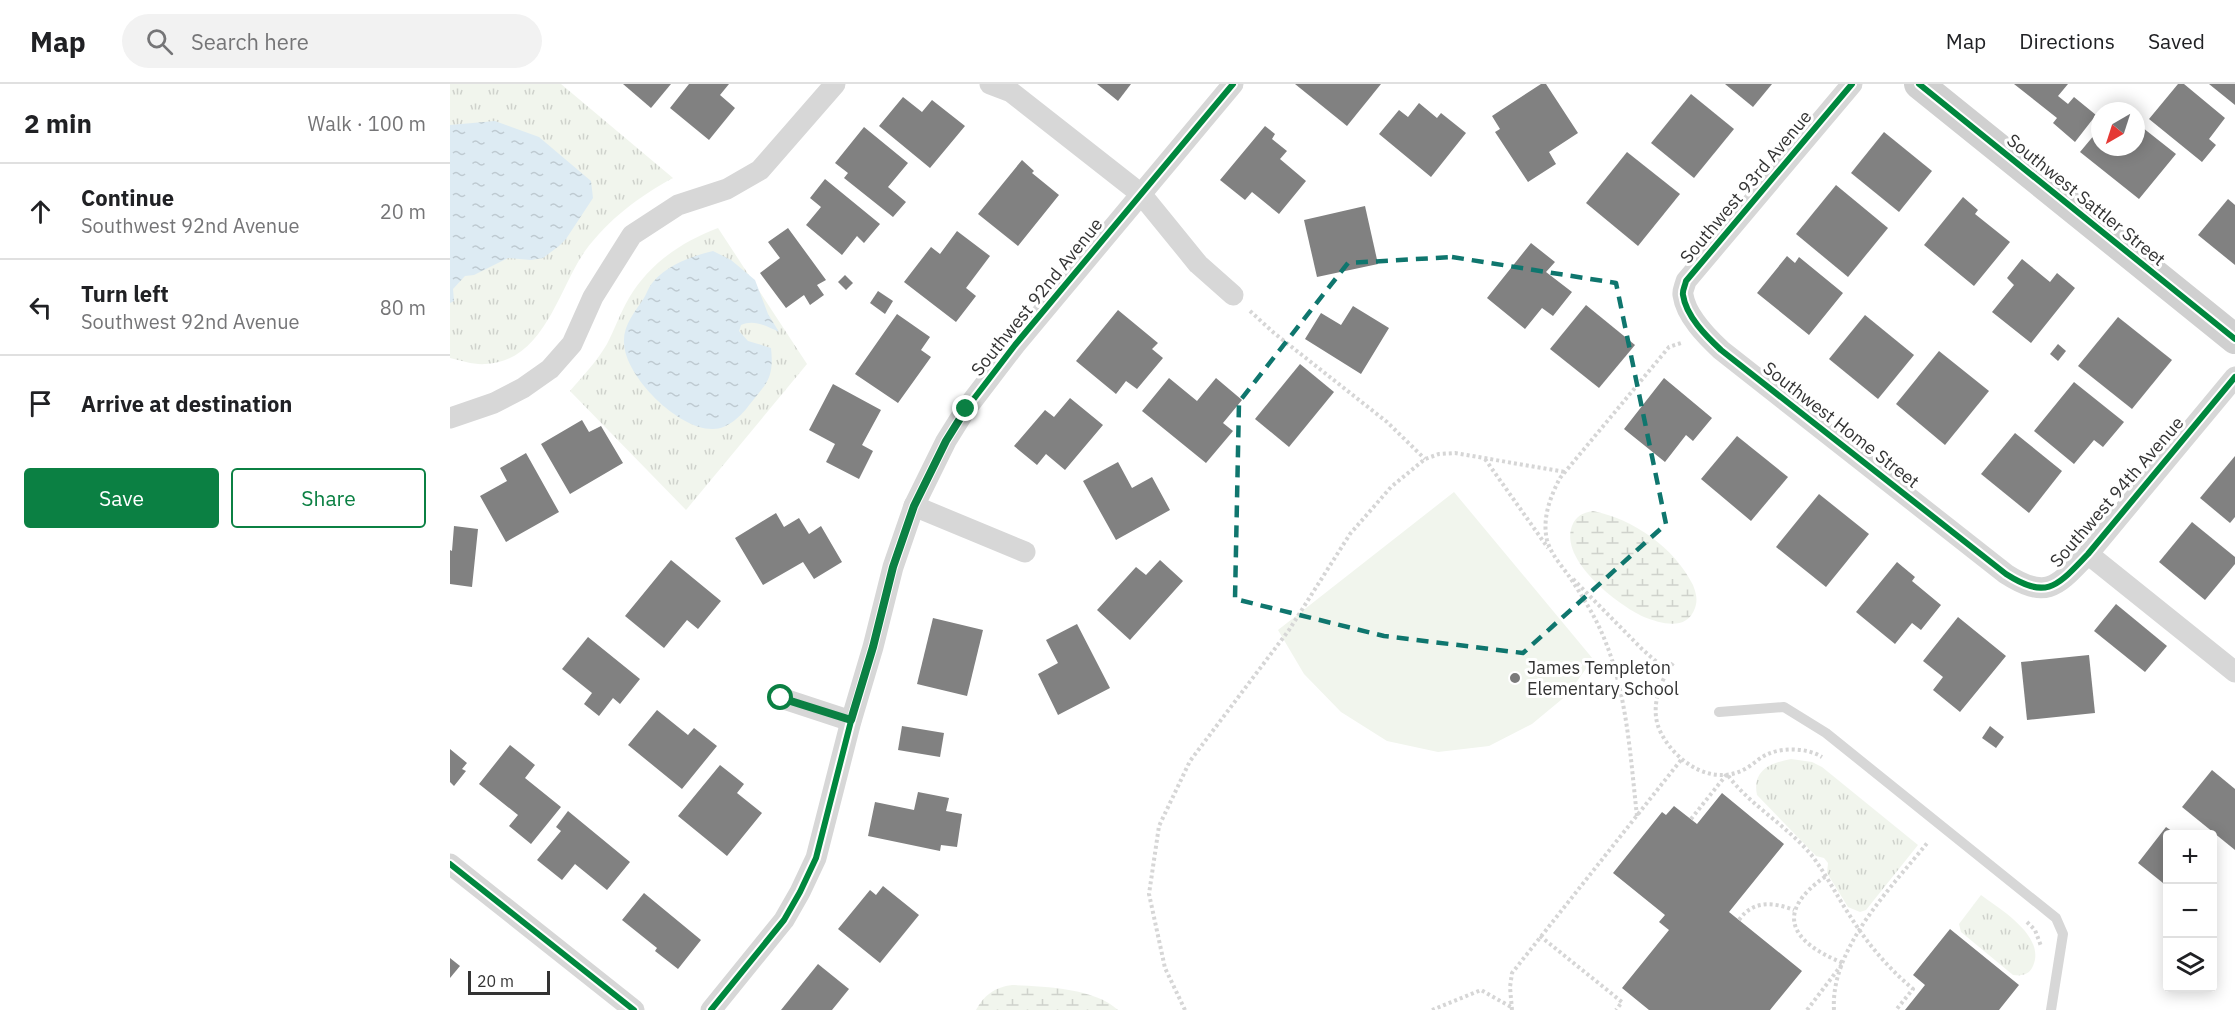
<!DOCTYPE html>
<meta charset="utf-8">
<style>
body{margin:0;font-family:"IBM Plex Sans",sans-serif;background:#f2f2f2;color:#202124}
.controls{position:absolute;right:18px;bottom:18px;display:grid;overflow:hidden;border-radius:6px;box-shadow:0 3px 15px #0003}
.controls button{width:54px;height:54px;display:grid;place-items:center;padding:0;border:0;border-bottom:2px solid #e0e0e0;background:#fff;color:#202124;font:30px sans-serif}
.compass{position:absolute;left:1641px;top:18px;width:54px;height:54px;border-radius:50%;background:#fff;box-shadow:0 3px 15px #0003;rotate:219deg}
.scale{position:absolute;left:18px;bottom:15px;width:82px;box-sizing:border-box;padding-left:6px;border:3px solid #333;border-top:0;font-size:16px;line-height:21px;white-space:nowrap;color:#333;-webkit-text-stroke:4px #fff;paint-order:stroke}
.stop{position:absolute;width:18px;height:18px;margin:-14px;border:4px solid #0b8043;border-radius:50%;background:#fff}
.stop.end{background:#0b8043;border-color:#fff;box-shadow:0 2px 6px #0008}
.list{margin:0;padding:0;list-style:none}
h2{display:flex;justify-content:space-between;align-items:center;height:78px;margin:0;padding:0 24px;font-size:26px}
h2 small{font-size:20px;font-weight:400;color:#757577}
.list li{display:grid;grid-template-columns:39px 1fr auto;gap:18px;align-items:center;box-sizing:border-box;height:96px;padding:0 24px;border-top:2px solid #e0e0e0}
.list b{display:block;font-size:22px;white-space:nowrap}
.list p{margin:0;font-size:20px;white-space:nowrap;color:#757577}
.list em{font-size:20px;font-style:normal;color:#757577}
.actions{display:flex;gap:12px;padding:18px 24px}
.actions a{flex:1;padding:14px 0;border:2px solid #0b8043;border-radius:6px;text-align:center;font-size:21px;color:#0b8043}
.actions .main{background:#0b8043;color:#fff}
.icon{flex:none;width:33px;height:33px;fill:none;stroke:currentColor;stroke-width:2;stroke-linecap:round;stroke-linejoin:round}
.map{position:relative;flex:none;width:1785px;height:926px;overflow:hidden}
header{display:flex;align-items:center;gap:36px;box-sizing:border-box;height:84px;padding:0 30px;background:#fff;border-bottom:2px solid #e0e0e0}
header strong{font-size:28px}
nav{display:flex;gap:33px;margin-inline-start:auto;font-size:21px}
.search{width:420px;height:54px;background:#f2f2f2;display:flex;align-items:center;gap:15px;box-sizing:border-box;padding:0 21px;border-radius:33px;color:#757577;font-size:22px}
main{display:flex}
aside{flex:1;background:#fff}
.map>svg:first-child{display:block}
.grass{fill:url(#grass-tufts)}
.wetland{fill:url(#wetland-marsh)}
.pitch{fill:#f1f5ed}
.water{fill:url(#water-ripples)}
.building{fill:#818181}
.lines{fill:none;stroke-linecap:round;stroke-linejoin:round}
.path{stroke:#d6d6d6;stroke-width:4;stroke-dasharray:3 3;stroke-linecap:butt}
.lane{stroke:#d7d7d7;stroke-width:10}
.street{stroke:#d7d7d7;stroke-width:21}
.secondary{stroke:#d0d0d0;stroke-width:30}
.cycleway-casing{stroke:#fff;stroke-width:10}
.cycleway{stroke:#00873e;stroke-width:6}
.route{stroke:#0b8043;stroke-width:8}
.marked{fill:none;stroke:#0f766e;stroke-width:4.5;stroke-dasharray:12 8;stroke-linejoin:round}
.poi-dot{fill:#7a7a7a;stroke:#fff;stroke-width:2}
.labels{text-anchor:middle;stroke-width:6;stroke-linejoin:round;paint-order:stroke}
.street-label{font-size:18px;fill:#333;stroke:#fff}
.poi-label{font-size:18px;fill:#333;stroke:#fff;text-anchor:start}
</style>
<header>
<strong>Map</strong>
<div class="search"><svg class="icon" aria-label="search" viewBox="0 0 24 24"><circle cx="10" cy="10" r="6"/><path d="M15 15l6 6"/></svg>Search here</div>
<nav><a>Map</a><a>Directions</a><a>Saved</a></nav>
</header>
<main>
<aside>
<h2>2 min<small>Walk · 100 m</small></h2>
<ul class="list">
<li><svg class="icon" aria-label="ahead" viewBox="0 0 24 24"><path d="M12 20V5M6 11l6-6 6 6"/></svg><div><b>Continue</b><p>Southwest 92nd Avenue</p></div><em>20 m</em></li>
<li><svg class="icon" aria-label="left" viewBox="0 0 24 24"><path d="M17 20v-9H6M10 6l-5 5 5 5"/></svg><div><b>Turn left</b><p>Southwest 92nd Avenue</p></div><em>80 m</em></li>
<li><svg class="icon" aria-label="arrive" viewBox="0 0 24 24"><path d="M6 21V4h12l-3 4 3 4H6"/></svg><div><b>Arrive at destination</b></div></li>
</ul>
<div class="actions"><a class="main">Save</a><a>Share</a></div>
</aside>
<div class="map">
<svg width="1785" height="926" viewBox="0 0 1785 926">
<defs>
<pattern id="grass-tufts" width="24" height="20" patternUnits="userSpaceOnUse" patternTransform="scale(1.5)"><rect width="24" height="20" fill="#f1f5ed"/><path d="M3 7l-1-3M5 7V3M7 7l1-3M15 17l-1-3M17 17v-4M19 17l1-3" fill="none" stroke="#cfd2cc"/></pattern>
<pattern id="wetland-marsh" width="20" height="14" patternUnits="userSpaceOnUse" patternTransform="scale(1.5)"><rect width="20" height="14" fill="#f1f5ed"/><path d="M1 5h8M5 5V1M11 12h8M15 12V8" fill="none" stroke="#cfd2cc"/></pattern>
<pattern id="water-ripples" width="26" height="14" patternUnits="userSpaceOnUse" patternTransform="scale(1.5)"><rect width="26" height="14" fill="#ddebf3"/><path d="M2 4q2-2 4 0t4 0M15 11q2-2 4 0t4 0" fill="none" stroke="#becad1"/></pattern>
</defs>
<rect width="100%" height="100%" fill="#fff"/>
<g class="grass">
<path d="M0,0H111L223,94C188,113 159,135 135,167C108,206 94,277 36,280C24,281 12,277 0,274Z"/>
<path d="M268,144L357,280L236,426L120,307C133,292 147,277 157,260C165,245 170,229 179,214C199,180 231,158 268,144Z"/>
<path d="M1341,675L1362,678L1372,683L1468,761L1416,826L1410,828L1398,823L1377,789L1378,779L1374,774L1366,772L1307,711C1302,687 1319,679 1341,675Z"/>
<path d="M1531,811C1551,826 1596,852 1583,882C1579,891 1572,892 1563,891L1511,848L1509,840Z"/>
</g>
<g class="wetland">
<path d="M1143,427C1183,435 1224,463 1243,501C1246,509 1248,516 1245,524C1237,547 1212,540 1194,533C1168,521 1109,476 1122,442C1126,432 1132,429 1143,427Z"/>
<path d="M562,901C592,902 645,904 668,926H526C534,911 545,903 562,901Z"/>
</g>
<polygon class="pitch" points="1004,408 1143,575 1117,611 1082,640 1039,662 988,668 937,657 891,628 854,590 828,546"/>
<g class="water">
<polygon points="45,37 89,53 141,97 143,114 116,155 109,162 93,174 81,176 58,174 24,191 15,192 3,205 4,217 0,219 0,41"/>
<path d="M263,167L281,176L305,196L318,230L329,248C316,242 304,235 291,241L289,247L298,257L321,264C324,293 318,298 300,320C292,331 278,345 263,345C229,346 175,293 174,259C173,241 185,228 194,214C197,209 199,202 203,198C217,181 242,172 263,167Z"/>
</g>
<g class="building">
<polygon points="173,0 221,0 201,24"/>
<polygon points="239,0 279,0 270,11 285,24 259,56 220,24"/>
<polygon points="647,0 681,0 668,17"/>
<polygon points="845,0 931,0 897,42"/>
<polygon points="1091,0 1096,0 1128,49 1099,68 1106,80 1078,98 1045,48 1050,45 1042,32"/>
<polygon points="1275,0 1322,0 1303,23"/>
<polygon points="1564,0 1618,0 1608,12 1618,20 1624,13 1646,31 1625,58 1603,39 1607,34"/>
<polygon points="1728,0 1734,0 1775,34 1759,55 1766,61 1752,78 1699,35"/>
<polygon points="1759,0 1785,0 1785,21"/>
<polygon points="1241,10 1284,45 1244,94 1201,59"/>
<polygon points="453,13 472,28 482,16 515,42 480,84 429,42"/>
<polygon points="969,19 987,34 991,29 1016,49 981,93 929,50 949,26 958,33"/>
<polygon points="1688,40 1726,70 1689,115 1630,68 1650,44 1650,63 1686,63 1686,43"/>
<polygon points="815,42 825,50 822,55 837,67 830,75 856,97 829,130 802,108 795,116 770,96"/>
<polygon points="414,43 458,79 438,103 456,118 443,133 394,94 398,89 385,79"/>
<polygon points="1434,48 1482,87 1449,128 1401,89"/>
<polygon points="1177,68 1230,110 1188,162 1136,119"/>
<polygon points="572,76 584,87 582,89 609,111 568,162 528,130"/>
<polygon points="375,95 430,140 414,159 407,152 392,171 356,141 371,123 360,114"/>
<polygon points="1386,101 1438,144 1398,193 1346,150"/>
<polygon points="1513,113 1528,126 1525,130 1560,158 1524,202 1474,161"/>
<polygon points="1778,115 1785,121 1785,181 1748,151"/>
<polygon points="915,122 928,180 867,193 854,136"/>
<polygon points="338,144 376,196 367,201 374,211 360,221 354,211 336,224 310,189 330,174 318,158"/>
<polygon points="507,147 540,172 516,204 526,212 506,238 454,198 481,163 490,170"/>
<polygon points="1081,159 1105,178 1096,188 1122,208 1103,232 1092,224 1075,245 1037,214"/>
<polygon points="1337,172 1345,179 1349,173 1393,209 1359,251 1307,209"/>
<polygon points="1572,175 1600,198 1607,189 1625,204 1581,259 1542,228 1564,201 1557,194"/>
<polygon points="395,191 403,199 396,206 388,198"/>
<polygon points="428,207 443,217 435,230 420,219"/>
<polygon points="1136,221 1185,261 1149,304 1100,265"/>
<polygon points="903,222 939,244 911,290 855,255 871,229 891,241"/>
<polygon points="668,226 708,259 702,265 713,274 687,305 676,297 666,310 626,277"/>
<polygon points="447,230 480,253 471,266 481,273 448,319 405,290"/>
<polygon points="1415,231 1464,271 1428,315 1379,275"/>
<polygon points="1668,233 1722,276 1682,325 1628,282"/>
<polygon points="1608,260 1616,267 1608,277 1600,270"/>
<polygon points="1489,267 1539,307 1495,361 1446,320"/>
<polygon points="850,280 884,308 839,363 805,335"/>
<polygon points="719,294 747,317 766,294 792,316 773,339 783,347 756,379 692,327"/>
<polygon points="1214,294 1262,334 1243,357 1236,351 1215,378 1174,345"/>
<polygon points="1624,298 1674,338 1653,363 1644,356 1624,380 1584,347"/>
<polygon points="383,300 431,326 412,361 423,367 409,395 376,378 385,360 359,346"/>
<polygon points="620,314 653,341 615,386 596,370 587,381 564,362 595,326 604,333"/>
<polygon points="132,336 139,348 151,342 173,379 120,410 91,360"/>
<polygon points="1565,349 1612,387 1579,429 1531,390"/>
<polygon points="1287,352 1338,393 1301,437 1251,395"/>
<polygon points="76,369 109,428 56,458 30,412 57,397 50,384"/>
<polygon points="1785,372 1785,433 1780,439 1750,414"/>
<polygon points="668,378 682,404 702,393 720,426 666,456 633,397"/>
<polygon points="1369,410 1419,450 1376,503 1326,463"/>
<polygon points="326,429 334,443 349,434 359,450 371,442 392,478 364,495 353,478 313,501 285,454"/>
<polygon points="1742,438 1785,473 1785,480 1755,516 1709,478"/>
<polygon points="4,442 28,445 22,503 0,500 0,466 2,467"/>
<polygon points="221,476 271,517 248,545 237,536 214,564 175,532"/>
<polygon points="710,476 733,497 680,556 647,526 686,483 696,491"/>
<polygon points="1447,478 1465,493 1462,497 1491,521 1471,546 1462,539 1445,560 1406,528"/>
<polygon points="1666,520 1717,562 1695,588 1644,547"/>
<polygon points="1508,533 1556,572 1510,628 1483,606 1493,593 1473,577"/>
<polygon points="483,534 533,546 517,612 467,600"/>
<polygon points="627,540 660,604 608,631 588,590 608,579 596,556"/>
<polygon points="138,553 190,595 170,620 163,614 149,632 134,620 142,609 112,585"/>
<polygon points="1639,571 1645,629 1577,636 1571,578"/>
<polygon points="207,626 238,651 244,644 267,662 232,705 178,661"/>
<polygon points="452,642 494,649 490,673 448,666"/>
<polygon points="1540,642 1554,653 1546,664 1532,654"/>
<polygon points="60,661 85,681 75,694 111,723 81,760 59,742 68,731 29,700"/>
<polygon points="0,665 17,679 12,685 16,687 4,702 0,698"/>
<polygon points="270,681 294,700 287,709 312,729 277,772 228,732"/>
<polygon points="1762,686 1785,705 1785,766 1732,723"/>
<polygon points="468,708 499,714 496,727 512,730 507,763 491,761 490,767 418,752 425,718 464,726"/>
<polygon points="1272,709 1334,760 1279,828 1352,887 1320,926 1199,926 1172,904 1219,846 1209,838 1215,831 1163,789 1212,728 1216,731 1224,722 1247,740"/>
<polygon points="118,727 180,778 157,806 125,780 112,796 87,776 111,747 106,743"/>
<polygon points="1716,743 1726,750 1718,750 1718,803 1688,779"/>
<polygon points="433,802 469,831 430,879 388,845 420,806 426,811"/>
<polygon points="194,809 251,856 228,885 205,867 207,864 172,836"/>
<polygon points="1500,845 1569,901 1549,926 1455,926 1475,901 1463,891"/>
<polygon points="0,874 10,882 0,894"/>
<polygon points="368,880 399,905 382,926 331,926"/>
</g>
<g class="lines">
<g class="path">
<polyline points="800,227 824,249 937,338 975,375"/>
<polyline points="1035,375 1098,464"/>
<polyline points="1123,495 1192,565 1217,587"/>
<path d="M1223,579C1209,599 1199,626 1211,649C1226,678 1262,703 1295,685C1303,681 1310,673 1318,670C1334,663 1358,664 1372,673"/>
<path d="M1187,732C1180,670 1177,605 1151,547C1143,529 1132,512 1121,495C1113,483 1101,471 1097,456C1092,435 1100,413 1110,394L1219,263L1231,259"/>
<path d="M1241,735L1277,690C1298,720 1338,742 1363,773C1377,792 1387,812 1400,832C1417,859 1438,884 1463,905L1446,926"/>
<path d="M1289,836C1303,816 1323,818 1344,826"/>
<polyline points="1577,838 1585,846 1591,862"/>
<polyline points="1090,852 1172,918 1166,926"/>
<polyline points="735,926 715,884 699,810 709,742 740,677 839,546 900,450 941,403 975,375 989,370 1005,369 1115,388"/>
<polyline points="982,926 1031,906 1061,923"/>
<polyline points="1062,926 1060,903 1062,889 1231,676"/>
<path d="M1357,926L1393,879C1341,858 1323,829 1376,792"/>
<path d="M1384,926C1380,864 1442,803 1478,758"/>
</g>
<polyline class="lane" points="1269,628 1334,623 1376,649 1606,834 1613,850 1601,926"/>
<g class="street">
<polyline points="540,0 561,8 691,110 748,180 783,211"/>
<path d="M1402,0L1236,197C1235,202 1232,207 1233,211C1236,232 1256,252 1271,266L1556,490C1598,517 1608,501 1638,470L1785,293"/>
<polyline points="0,334 44,319 73,304 100,285 122,260 143,213 182,151 228,121 277,105 310,86 385,0"/>
<polyline points="464,422 575,468"/>
<polyline points="1638,470 1785,588"/>
<polyline points="331,614 401,637"/>
<polyline points="0,780 184,926"/>
<polyline points="261,926 334,836 350,808 366,774 401,637 423,563 443,483 464,422 496,357 516,325 565,261 783,0"/>
</g>
<polyline class="secondary" points="1469,0 1785,255"/>
<g class="cycleway-casing">
<g id="cycleway">
<path d="M1402,0L1236,197C1235,202 1232,207 1233,211C1236,232 1256,252 1271,266L1556,490C1598,517 1608,501 1638,470L1785,293"/>
<polyline points="1469,0 1785,255"/>
<polyline points="0,780 184,926"/>
<polyline points="261,926 334,836 350,808 366,774 401,637 423,563 443,483 464,422 496,357 516,325 565,261 783,0"/>
</g>
</g>
<use href="#cycleway" class="cycleway"/>
</g>
<g class="lines">
<polyline class="route" points="331,614 401,636 423,563 443,483 464,422 496,357 516,325"/>
</g>
<path class="marked" d="M1002,173L1166,199L1216,440L1073,569L934,552L785,515L789,318L898,179Z"/>
<circle class="poi-dot" cx="1065" cy="594" r="6"/>
<g class="labels">
<g class="street-label">
<text transform="translate(1296 103) rotate(-50)" y="6">Southwest 93rd Avenue</text>
<text transform="translate(1636 116) rotate(39)" y="6">Southwest Sattler Street</text>
<text transform="translate(587 213) rotate(-51)" y="6">Southwest 92nd Avenue</text>
<text transform="translate(1391 341) rotate(38)" y="6">Southwest Home Street</text>
<text transform="translate(1667 408) rotate(-49)" y="6">Southwest 94th Avenue</text>
</g>
<g class="poi-label">
<text x="1077" y="590">James Templeton<tspan x="1077" dy="21">Elementary School</tspan></text>
</g>
</g>
</svg>
<div class="controls">
<button>+</button>
<button>−</button>
<button><svg class="icon" aria-label="layers" viewBox="0 0 24 24"><path d="M12 4l9 5-9 5-9-5zM3 14l9 5 9-5"/></svg></button>
</div>
<svg class="compass" viewBox="-18 -18 36 36"><path d="M0-13l5 13h-10z" fill="#e53935"/><path d="M0 13l5-13h-10z" fill="#757577"/></svg>
<div class="scale">20 m</div>
<div class="stop" style="left:331px;top:614px"></div>
<div class="stop end" style="left:516px;top:325px"></div>
</div>
</main>
